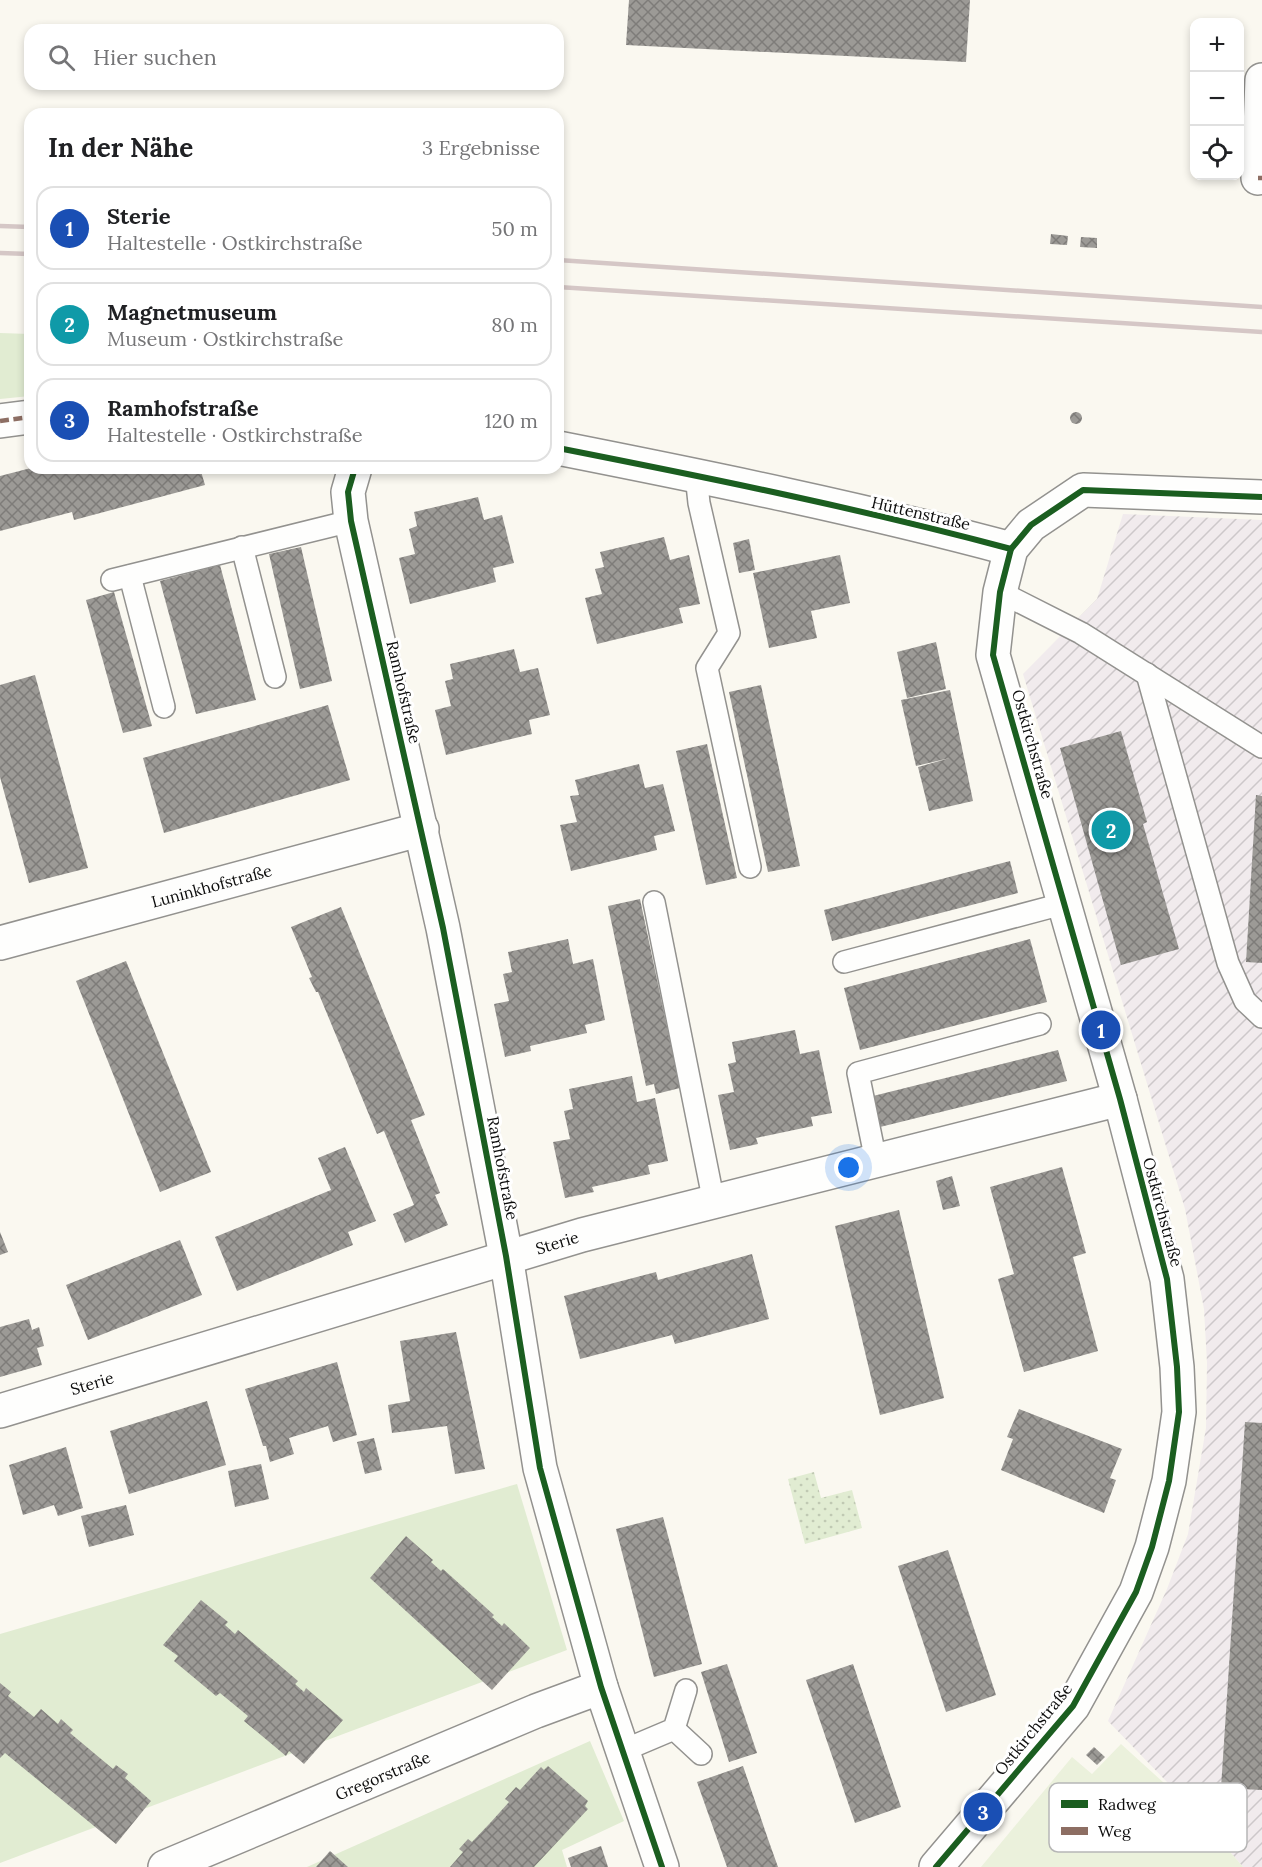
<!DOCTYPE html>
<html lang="de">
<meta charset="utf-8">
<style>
body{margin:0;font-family:Lora,serif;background:#f6f6f6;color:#202124}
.controls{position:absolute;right:18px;top:18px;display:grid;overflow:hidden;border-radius:12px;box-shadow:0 3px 9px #0003}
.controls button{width:54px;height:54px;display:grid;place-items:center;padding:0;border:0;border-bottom:2px solid #e0e0e0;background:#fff;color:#202124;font:30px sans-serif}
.you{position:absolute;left:849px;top:1168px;width:21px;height:21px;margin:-15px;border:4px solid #fff;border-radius:50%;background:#1a73e8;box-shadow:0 0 0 9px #1a73e833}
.badge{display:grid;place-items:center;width:39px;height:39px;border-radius:50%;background:#db2777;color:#fff;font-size:20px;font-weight:700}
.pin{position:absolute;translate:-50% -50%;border:3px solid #fff;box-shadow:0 2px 6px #0006}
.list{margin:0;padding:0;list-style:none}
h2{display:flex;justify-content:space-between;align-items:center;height:78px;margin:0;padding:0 24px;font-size:26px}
h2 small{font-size:20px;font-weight:400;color:#757577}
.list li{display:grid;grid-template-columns:39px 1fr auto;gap:18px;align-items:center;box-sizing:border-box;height:84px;margin:0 12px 12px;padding:0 12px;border:2px solid #e0e0e0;border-radius:18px}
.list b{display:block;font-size:22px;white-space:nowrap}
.list p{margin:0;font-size:20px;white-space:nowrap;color:#757577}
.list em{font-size:20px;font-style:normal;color:#757577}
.icon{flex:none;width:33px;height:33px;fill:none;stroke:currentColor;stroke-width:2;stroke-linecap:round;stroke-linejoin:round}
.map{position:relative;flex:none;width:1262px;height:1867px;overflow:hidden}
.search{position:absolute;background:#fff;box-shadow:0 3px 9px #0003;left:24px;top:24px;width:540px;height:66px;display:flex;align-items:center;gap:15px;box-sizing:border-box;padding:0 21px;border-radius:18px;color:#757577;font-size:22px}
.panel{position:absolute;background:#fff;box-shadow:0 3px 9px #0003;left:24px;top:108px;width:540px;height:366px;border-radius:18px}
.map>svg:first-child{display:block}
.industrial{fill:url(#industrial-furrows)}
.grass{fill:#e1ecd2}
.park{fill:url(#park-dots)}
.pitch{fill:#ebf1dc}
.building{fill:url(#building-cross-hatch)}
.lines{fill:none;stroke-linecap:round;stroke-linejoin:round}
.lane-casing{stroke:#93928f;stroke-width:24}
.street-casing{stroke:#93928f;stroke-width:36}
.lane{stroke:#fefefd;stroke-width:21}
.street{stroke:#fefefd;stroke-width:33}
.rail{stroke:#d5c7c6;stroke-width:4.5}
.quiet{stroke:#8d6e63;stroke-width:4.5;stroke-dasharray:9 4.5;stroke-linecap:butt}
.cycleway-casing{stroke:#fff;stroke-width:10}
.cycleway{stroke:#1b5e20;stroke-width:6}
.labels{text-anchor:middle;stroke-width:6;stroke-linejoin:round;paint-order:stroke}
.street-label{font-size:16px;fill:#0c0c0c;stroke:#fff}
.key{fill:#fff;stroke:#b6b6b6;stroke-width:1.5}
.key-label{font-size:16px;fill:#0c0c0c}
</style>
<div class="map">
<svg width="1262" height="1867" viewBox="0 0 1262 1867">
<defs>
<pattern id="industrial-furrows" width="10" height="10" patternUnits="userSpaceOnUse" patternTransform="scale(1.5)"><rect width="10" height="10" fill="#f1ebed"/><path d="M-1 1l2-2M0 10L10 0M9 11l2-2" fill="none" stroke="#cdc8ca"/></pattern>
<pattern id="park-dots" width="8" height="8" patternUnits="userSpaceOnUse" patternTransform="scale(1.5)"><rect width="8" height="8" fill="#e1ecd2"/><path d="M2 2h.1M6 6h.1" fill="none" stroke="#c0c9b3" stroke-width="1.8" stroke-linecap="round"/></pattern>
<pattern id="building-cross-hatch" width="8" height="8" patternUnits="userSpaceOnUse" patternTransform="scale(1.5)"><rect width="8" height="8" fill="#9c9a96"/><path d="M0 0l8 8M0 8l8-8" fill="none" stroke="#7e7c79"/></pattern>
</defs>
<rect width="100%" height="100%" fill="#faf8f0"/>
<polygon class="industrial" points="1123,514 1262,520 1262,1867 1243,1867 1196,1812 1108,1721 1167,1589 1188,1534 1206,1428 1207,1363 1204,1309 1185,1209 1023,674 1097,599"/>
<g class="grass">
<polygon points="0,333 30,334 30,396 0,399"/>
<polygon points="517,1484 567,1650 0,1863 0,1634"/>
<polygon points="590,1741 624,1821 562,1850 567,1867 307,1867"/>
</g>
<polygon class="park" points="814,1472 821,1498 852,1490 862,1528 805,1544 788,1479"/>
<polygon class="pitch" points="1121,1744 1196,1812 1243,1867 981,1867 1072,1757 1092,1774"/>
<g class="building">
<polygon points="629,0 970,0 966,62 626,45"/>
<polygon points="1051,234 1068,236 1067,245 1050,244"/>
<polygon points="1081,237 1097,238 1097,248 1080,247"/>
<circle cx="1076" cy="418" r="6"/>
<polygon points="31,468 200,468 205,485 74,520 72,512 0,531 0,476"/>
<polygon points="478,497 484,520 502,515 514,563 493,568 496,582 410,604 399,558 415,554 409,529 417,526 414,512"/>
<polygon points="664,537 670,560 689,555 700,604 679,608 683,623 597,644 585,598 602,594 595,569 604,567 600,552"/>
<polygon points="749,539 755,570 739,573 733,543"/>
<polygon points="301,547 332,681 300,689 269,554"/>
<polygon points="840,555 850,603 811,611 817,638 769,648 753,573"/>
<polygon points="220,565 256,700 196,714 160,581"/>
<polygon points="114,592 152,726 123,733 86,600"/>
<polygon points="936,642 946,689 907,698 897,652"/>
<polygon points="514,649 520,672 538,668 550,715 529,720 532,734 446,755 435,710 451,706 445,681 453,679 450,664"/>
<polygon points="35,675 88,868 29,883 0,777 0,685"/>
<polygon points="761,685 800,866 768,872 729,692"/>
<polygon points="950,690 973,801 929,811 918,767 950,758 916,766 901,700"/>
<polygon points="328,705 350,780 164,833 143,758"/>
<polygon points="1121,731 1147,822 1143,824 1179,949 1121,965 1060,748"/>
<polygon points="707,744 737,878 706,885 676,751"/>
<polygon points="639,764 645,788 663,784 675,831 654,836 657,850 571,871 560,825 577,822 570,796 579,795 575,780"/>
<polygon points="1256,795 1262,796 1262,963 1246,962"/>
<polygon points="1010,861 1018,893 832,941 824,910"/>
<polygon points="640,899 680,1088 656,1094 654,1084 646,1086 608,906"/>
<polygon points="341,907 425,1115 411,1120 440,1193 435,1195 448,1225 405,1243 393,1214 414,1205 384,1131 377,1134 318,992 316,992 309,978 312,977 291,927"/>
<polygon points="568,939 573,964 593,959 605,1020 585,1025 587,1033 530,1046 531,1051 505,1057 494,1004 509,1001 503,974 512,972 508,952"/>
<polygon points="1030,939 1047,1002 860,1050 844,988"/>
<polygon points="126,961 211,1172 160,1192 76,981"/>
<polygon points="795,1030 800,1054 819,1050 832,1113 811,1117 813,1126 756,1138 758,1144 730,1150 718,1095 734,1092 728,1064 736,1062 732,1042"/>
<polygon points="1058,1050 1067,1081 880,1127 873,1096"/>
<polygon points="632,1076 637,1102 655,1098 668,1161 648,1165 650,1174 592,1187 594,1192 565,1198 553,1142 570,1139 564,1111 573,1109 569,1089"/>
<polygon points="345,1147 376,1221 348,1232 353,1245 237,1291 215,1237 331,1190 318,1158"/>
<polygon points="1062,1167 1086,1253 1073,1257 1098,1351 1024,1372 998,1279 1014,1274 990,1187"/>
<polygon points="952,1176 960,1206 943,1210 936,1181"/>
<polygon points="899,1210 944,1398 880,1415 835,1226"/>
<polygon points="0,1232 8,1252 0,1255"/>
<polygon points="180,1240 202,1295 88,1340 66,1285"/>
<polygon points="752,1254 769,1319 675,1344 672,1335 580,1359 564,1296 656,1272 658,1280"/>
<polygon points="29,1319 32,1330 39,1327 44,1346 37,1348 42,1365 0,1377 0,1327"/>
<polygon points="456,1332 485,1469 455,1474 447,1426 392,1433 388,1405 410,1401 400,1341"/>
<polygon points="337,1362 357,1435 333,1442 328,1426 289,1438 294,1454 270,1462 266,1446 263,1446 245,1389"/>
<polygon points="207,1401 226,1465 129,1494 110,1431"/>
<polygon points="1019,1409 1122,1449 1110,1478 1116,1480 1104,1513 1001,1470 1013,1439 1007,1437"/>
<polygon points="1245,1422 1262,1423 1262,1790 1221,1788"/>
<polygon points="374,1438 382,1470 365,1474 357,1442"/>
<polygon points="66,1447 83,1508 58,1516 54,1505 23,1515 9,1465"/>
<polygon points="261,1464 269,1499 235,1507 228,1471"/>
<polygon points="126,1505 134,1535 89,1547 81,1516"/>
<polygon points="663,1517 702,1664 654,1677 616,1529"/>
<polygon points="406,1536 433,1560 431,1562 441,1571 443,1569 494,1615 492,1617 502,1626 504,1623 530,1648 492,1690 370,1578"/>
<polygon points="948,1550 996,1695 946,1712 898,1566"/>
<polygon points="201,1600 228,1622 225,1625 235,1634 238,1630 298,1681 295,1684 304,1692 306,1688 343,1720 304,1764 289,1751 286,1756 244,1721 248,1716 220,1693 216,1696 174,1661 178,1656 163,1645"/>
<polygon points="727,1664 757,1753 729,1762 701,1672"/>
<polygon points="853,1664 901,1807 855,1823 806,1680"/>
<polygon points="0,1683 11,1692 8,1696 34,1717 41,1709 58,1724 61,1719 73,1730 70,1733 113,1769 116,1765 128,1774 125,1778 151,1801 116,1844 5,1753 0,1758"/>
<polygon points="1094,1747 1105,1757 1097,1765 1086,1755"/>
<polygon points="548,1766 588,1801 585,1806 588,1809 534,1867 450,1867 463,1852 459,1849 468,1839 472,1842 491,1822 509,1802 505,1799 516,1787 520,1790 541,1767 544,1770"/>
<polygon points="743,1766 768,1839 778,1867 727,1867 697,1782"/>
<polygon points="601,1846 608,1867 571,1867 568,1858"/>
<polygon points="330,1851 348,1867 316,1867"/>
</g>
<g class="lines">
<g class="lane-casing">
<g id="lane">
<polyline points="696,475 699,503 729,633 707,668 750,867"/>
<polyline points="242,547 275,677"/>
<polyline points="130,576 164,707"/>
<polyline points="112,580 351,521"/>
<polyline points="1000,592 1081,633 1262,747"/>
<polyline points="1147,674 1228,963 1245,1001 1262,1017"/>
<polyline points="654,902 714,1203"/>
<polyline points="844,962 1066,903"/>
<polyline points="876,1161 858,1073 1040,1024"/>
<polyline points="674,1729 701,1754"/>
<polyline points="622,1751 674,1729 686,1690"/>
</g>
</g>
<g class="street-casing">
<g id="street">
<polyline points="1258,178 1262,80"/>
<polyline points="0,421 30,417"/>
<path d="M558,448C710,478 862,509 1011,549"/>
<polyline points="355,468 348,492 351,521 443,928 506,1256 540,1468 601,1687 662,1867"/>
<path id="s1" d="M0,943L422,829"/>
<path id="s2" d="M0,1411L582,1235L1120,1099"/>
<path id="s3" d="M165,1867L536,1711L601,1687"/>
<polyline points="936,1867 1073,1706 1136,1592 1152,1547 1169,1481 1179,1412 1177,1367 1167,1279 1120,1099 993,655 1000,592 1011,549 1031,525 1083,490 1262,497"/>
</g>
</g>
<use href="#lane" class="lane"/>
<use href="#street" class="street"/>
<g class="rail">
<polyline points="0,226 30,227"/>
<polyline points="0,253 30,254"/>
<polyline points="558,260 1262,307"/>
<polyline points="558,287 1262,332"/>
</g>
<g class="quiet">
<polyline points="1258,178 1262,178"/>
<polyline points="0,421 30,417"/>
</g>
<g class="cycleway-casing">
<g id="cycleway">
<path d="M558,448C710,478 862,509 1011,549"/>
<polyline points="355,468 348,492 351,521 443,928 506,1256 540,1468 601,1687 662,1867"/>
<polyline points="936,1867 1073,1706 1136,1592 1152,1547 1169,1481 1179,1412 1177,1367 1167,1279 1120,1099 993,655 1000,592 1011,549 1031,525 1083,490 1262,497"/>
</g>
</g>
<use href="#cycleway" class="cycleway"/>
</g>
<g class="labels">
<g class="street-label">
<text transform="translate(921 513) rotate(13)" y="6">Hüttenstraße</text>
<text transform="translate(404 692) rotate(77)" y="6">Ramhofstraße</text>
<text transform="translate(1033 744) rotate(74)" y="6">Ostkirchstraße</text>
<text dy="6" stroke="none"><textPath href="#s1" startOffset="219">Luninkhofstraße</textPath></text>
<text transform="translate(503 1168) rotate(79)" y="6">Ramhofstraße</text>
<text transform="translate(1163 1212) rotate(75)" y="6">Ostkirchstraße</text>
<text dy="6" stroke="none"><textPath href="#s2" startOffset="582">Sterie</textPath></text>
<text dy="6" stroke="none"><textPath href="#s2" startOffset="96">Sterie</textPath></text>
<text transform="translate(1033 1729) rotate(-51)" y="6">Ostkirchstraße</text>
<text dy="6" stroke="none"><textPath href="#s3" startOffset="236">Gregorstraße</textPath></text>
</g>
</g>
<rect x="1049" y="1783" width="198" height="69" rx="9" class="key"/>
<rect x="1061" y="1800" width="27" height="8" fill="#1b5e20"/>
<rect x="1061" y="1827" width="27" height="8" fill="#8d6e63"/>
<g class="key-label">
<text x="1098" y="1810">Radweg</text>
<text x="1098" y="1837">Weg</text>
</g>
</svg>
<div class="controls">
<button>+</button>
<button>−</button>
<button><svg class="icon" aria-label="locate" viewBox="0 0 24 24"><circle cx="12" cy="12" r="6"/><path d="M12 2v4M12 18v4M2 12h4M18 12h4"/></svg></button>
</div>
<div class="you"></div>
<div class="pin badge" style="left:1101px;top:1030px;background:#1a4fb4">1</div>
<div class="pin badge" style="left:1111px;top:830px;background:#0f9aa8">2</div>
<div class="pin badge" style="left:983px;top:1812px;background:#1a4fb4">3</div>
<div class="search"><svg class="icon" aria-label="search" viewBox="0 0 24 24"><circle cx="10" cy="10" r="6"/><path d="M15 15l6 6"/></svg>Hier suchen</div>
<section class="panel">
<h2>In der Nähe<small>3 Ergebnisse</small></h2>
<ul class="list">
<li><span class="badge" style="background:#1a4fb4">1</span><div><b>Sterie</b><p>Haltestelle · Ostkirchstraße</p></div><em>50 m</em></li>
<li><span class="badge" style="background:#0f9aa8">2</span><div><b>Magnetmuseum</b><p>Museum · Ostkirchstraße</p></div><em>80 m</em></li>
<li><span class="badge" style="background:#1a4fb4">3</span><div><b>Ramhofstraße</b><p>Haltestelle · Ostkirchstraße</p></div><em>120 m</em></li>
</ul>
</section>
</div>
